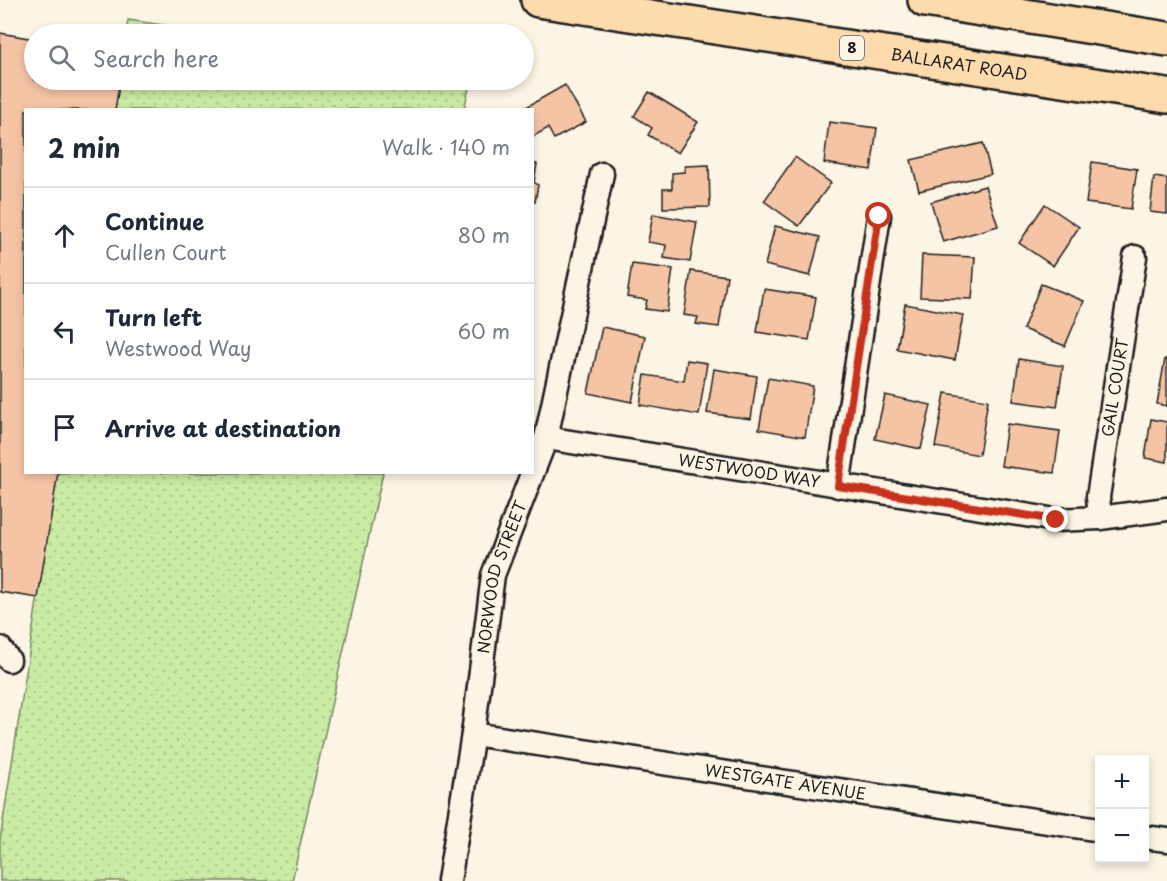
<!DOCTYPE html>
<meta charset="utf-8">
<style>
body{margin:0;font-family:"Playpen Sans",sans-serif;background:#f6f6f7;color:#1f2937}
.controls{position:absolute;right:18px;bottom:18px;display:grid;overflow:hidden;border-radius:0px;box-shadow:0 3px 9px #0003}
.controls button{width:54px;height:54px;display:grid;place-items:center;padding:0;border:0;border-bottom:2px solid #e0e1e3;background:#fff;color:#1f2937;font:30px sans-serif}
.stop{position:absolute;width:18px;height:18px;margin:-14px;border:4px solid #c8321e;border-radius:50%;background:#fff}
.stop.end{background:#c8321e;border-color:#fff;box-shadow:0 2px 6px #0008}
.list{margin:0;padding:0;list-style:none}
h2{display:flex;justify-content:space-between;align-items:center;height:78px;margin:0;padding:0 24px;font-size:26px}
h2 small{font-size:20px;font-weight:400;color:#747a83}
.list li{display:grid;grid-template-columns:39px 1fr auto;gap:18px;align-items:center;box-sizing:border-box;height:96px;padding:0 24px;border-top:2px solid #e0e1e3}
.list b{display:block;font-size:22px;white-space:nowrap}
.list p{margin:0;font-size:20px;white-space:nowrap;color:#747a83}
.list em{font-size:20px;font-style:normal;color:#747a83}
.icon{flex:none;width:33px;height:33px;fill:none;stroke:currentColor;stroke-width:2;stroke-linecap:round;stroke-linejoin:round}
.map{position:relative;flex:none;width:1167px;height:881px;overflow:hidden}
.search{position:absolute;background:#fff;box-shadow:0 3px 9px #0003;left:24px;top:24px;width:510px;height:66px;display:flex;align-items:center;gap:15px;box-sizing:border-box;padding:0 21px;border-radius:33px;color:#747a83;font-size:22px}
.panel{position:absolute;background:#fff;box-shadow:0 3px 9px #0003;left:24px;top:108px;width:510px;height:366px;border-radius:0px}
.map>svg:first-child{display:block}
.park{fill:url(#park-dots);stroke:#738460;stroke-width:1.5}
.building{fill:#f5c4a5;stroke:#1c1c1c;stroke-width:1.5}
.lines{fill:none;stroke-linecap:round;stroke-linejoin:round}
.minor-casing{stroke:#1c1c1c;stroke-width:27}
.highway-casing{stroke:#1c1c1c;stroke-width:38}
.minor{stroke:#fcf5e5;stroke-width:22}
.highway{stroke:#fedbac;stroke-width:33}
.route{stroke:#c8321e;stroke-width:8}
.labels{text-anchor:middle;stroke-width:6;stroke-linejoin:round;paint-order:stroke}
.shield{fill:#fcf5e5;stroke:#5f5d58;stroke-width:1.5}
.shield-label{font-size:15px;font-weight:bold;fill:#1c1c1c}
.street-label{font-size:16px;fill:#1c1c1c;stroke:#fcf5e5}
</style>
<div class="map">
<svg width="1167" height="881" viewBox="0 0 1167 881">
<defs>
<pattern id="park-dots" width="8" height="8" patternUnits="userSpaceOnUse" patternTransform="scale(1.5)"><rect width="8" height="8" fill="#caeba4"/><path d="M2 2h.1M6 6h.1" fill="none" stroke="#adc98d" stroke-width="1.8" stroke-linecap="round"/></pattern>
</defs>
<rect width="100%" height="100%" fill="#fcf5e5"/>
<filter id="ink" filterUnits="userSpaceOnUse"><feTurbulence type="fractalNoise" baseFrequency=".0167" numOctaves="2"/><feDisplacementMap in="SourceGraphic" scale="12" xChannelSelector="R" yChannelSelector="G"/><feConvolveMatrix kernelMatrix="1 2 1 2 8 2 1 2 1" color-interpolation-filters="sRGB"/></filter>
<g filter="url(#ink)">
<g class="park">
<polygon points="128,20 226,34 126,34"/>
<polygon points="119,80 471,80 464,109 114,110"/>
<polygon points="57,473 383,473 292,881 0,881 0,840"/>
</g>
<g class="building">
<polygon points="0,33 34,39 34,80 120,80 115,110 26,110 26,472 58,472 38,598 0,592"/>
<polygon points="565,85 586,122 554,139 548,128 532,137 532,110 521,110"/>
<polygon points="649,92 698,122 678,153 648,135 652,128 634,116"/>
<polygon points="829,122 877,128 871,170 824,163"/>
<polygon points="983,143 991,174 919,191 911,160"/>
<polygon points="795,157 831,183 799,226 764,201"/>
<polygon points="1092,162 1137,169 1131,209 1086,203"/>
<polygon points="532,163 537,164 534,182 538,185 535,202 532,202"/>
<polygon points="709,165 710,207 663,208 663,189 672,189 672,173 685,172 685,166"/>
<polygon points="1154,177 1167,179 1167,214 1150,212"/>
<polygon points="985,186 998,226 943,242 931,202"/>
<polygon points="1045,204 1079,227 1053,266 1019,243"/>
<polygon points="653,214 697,222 690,262 664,258 666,245 648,242"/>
<polygon points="775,226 820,237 810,276 765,265"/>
<polygon points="922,255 975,257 972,299 920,297"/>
<polygon points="632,264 673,269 667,312 645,309 647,300 627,297"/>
<polygon points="691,271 727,276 719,327 696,324 698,317 684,315"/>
<polygon points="1041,284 1084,301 1065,346 1023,329"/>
<polygon points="764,289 816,297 809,340 757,332"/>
<polygon points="905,304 963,315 955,360 897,349"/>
<polygon points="602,327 645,336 632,402 588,393"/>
<polygon points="1019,359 1063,366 1057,407 1013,401"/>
<polygon points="1165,359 1167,360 1167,406 1157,404"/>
<polygon points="687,360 707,363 699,415 640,405 645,375 684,381"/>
<polygon points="714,369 757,376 751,419 707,413"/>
<polygon points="768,378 813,386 805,437 759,429"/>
<polygon points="945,393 988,400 979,455 935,447"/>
<polygon points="885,395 931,405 921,449 875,439"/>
<polygon points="1151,419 1167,422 1167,462 1145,458"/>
<polygon points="1007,424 1060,431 1054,473 1001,466"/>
</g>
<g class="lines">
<g class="minor-casing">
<g id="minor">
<path id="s1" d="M546,438L1056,520L1100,518L1167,509"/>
<polyline points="838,486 879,216"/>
<path id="s2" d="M1100,518L1098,497L1135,257"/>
<polyline points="0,648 9,660"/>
<path id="s3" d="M473,734L1100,830"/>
<polyline points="1144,837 1167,840"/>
<path id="s4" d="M449,881L473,734L493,575L546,438L602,174"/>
</g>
</g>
<g class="highway-casing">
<g id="highway">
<path id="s5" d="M538,0L1167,96"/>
<polyline points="925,0 1167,39"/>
</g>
</g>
<use href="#minor" class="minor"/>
<use href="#highway" class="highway"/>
</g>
</g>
<g class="lines" filter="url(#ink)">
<polyline class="route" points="879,216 838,486 1056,520"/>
</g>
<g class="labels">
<rect class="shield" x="840" y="36" width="24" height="24" rx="4.5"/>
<g class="shield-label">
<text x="852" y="53">8</text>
</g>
<g class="street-label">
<text dy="6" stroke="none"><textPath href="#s5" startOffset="426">BALLARAT ROAD</textPath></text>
<text dy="6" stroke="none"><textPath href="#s2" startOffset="132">GAIL COURT</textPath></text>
<text dy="6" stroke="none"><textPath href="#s1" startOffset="206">WESTWOOD WAY</textPath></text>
<text dy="6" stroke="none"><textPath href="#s4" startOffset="309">NORWOOD STREET</textPath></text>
<text dy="6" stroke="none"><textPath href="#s3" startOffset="316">WESTGATE AVENUE</textPath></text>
</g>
</g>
</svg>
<div class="controls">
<button>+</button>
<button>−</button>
</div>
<div class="stop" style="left:879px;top:216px"></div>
<div class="stop end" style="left:1056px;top:520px"></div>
<div class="search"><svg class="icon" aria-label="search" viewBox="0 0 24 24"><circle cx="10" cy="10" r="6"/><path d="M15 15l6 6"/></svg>Search here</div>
<section class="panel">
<h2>2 min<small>Walk · 140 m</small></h2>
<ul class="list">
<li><svg class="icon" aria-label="ahead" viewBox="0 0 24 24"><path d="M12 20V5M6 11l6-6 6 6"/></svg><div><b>Continue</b><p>Cullen Court</p></div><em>80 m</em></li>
<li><svg class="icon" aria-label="left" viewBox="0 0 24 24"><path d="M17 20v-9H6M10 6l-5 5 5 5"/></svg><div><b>Turn left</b><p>Westwood Way</p></div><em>60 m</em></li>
<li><svg class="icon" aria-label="arrive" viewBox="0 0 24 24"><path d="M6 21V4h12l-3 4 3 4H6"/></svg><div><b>Arrive at destination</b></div></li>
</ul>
</section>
</div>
